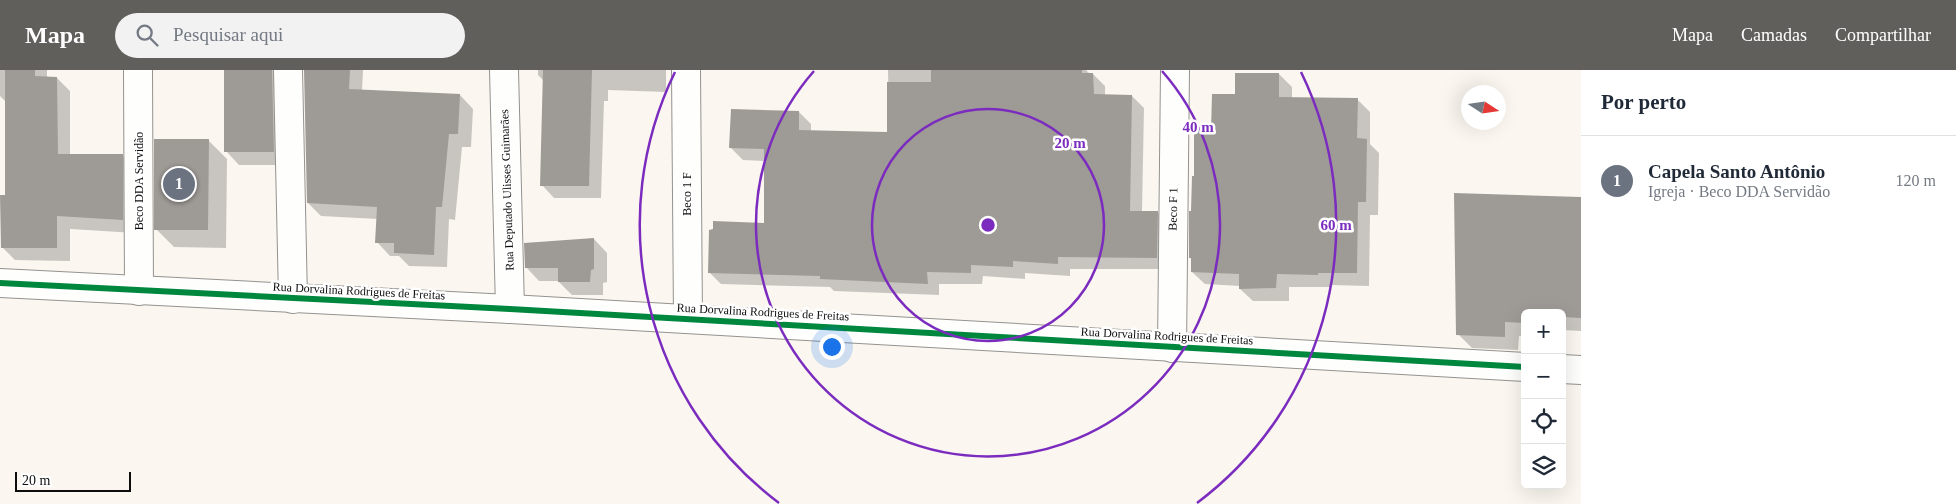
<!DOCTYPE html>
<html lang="pt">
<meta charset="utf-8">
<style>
body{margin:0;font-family:Georgia,serif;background:#f2f2f3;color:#1f2937}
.controls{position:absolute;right:15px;bottom:15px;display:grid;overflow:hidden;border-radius:8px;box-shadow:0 5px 20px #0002}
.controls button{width:45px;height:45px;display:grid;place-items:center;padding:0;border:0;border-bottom:1px solid #e0e1e3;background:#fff;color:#1f2937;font:25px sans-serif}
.compass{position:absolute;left:1461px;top:15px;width:45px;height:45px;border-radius:50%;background:#fff;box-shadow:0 5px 20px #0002;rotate:102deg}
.scale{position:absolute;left:15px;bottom:12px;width:116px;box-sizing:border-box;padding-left:5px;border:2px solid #0d0d0d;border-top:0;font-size:14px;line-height:18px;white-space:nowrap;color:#0d0d0d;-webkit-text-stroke:4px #fff;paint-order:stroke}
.you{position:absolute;left:831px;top:276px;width:18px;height:18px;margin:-12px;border:4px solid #fff;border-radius:50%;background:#1a73e8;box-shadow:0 0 0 8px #1a73e833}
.badge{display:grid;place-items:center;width:32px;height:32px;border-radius:50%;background:#605f5c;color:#fff;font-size:16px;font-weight:700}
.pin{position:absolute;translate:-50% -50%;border:2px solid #fff;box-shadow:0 1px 5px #0006}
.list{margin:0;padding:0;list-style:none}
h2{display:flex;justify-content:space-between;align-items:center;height:65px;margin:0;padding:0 20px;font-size:21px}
h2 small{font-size:16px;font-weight:400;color:#747a83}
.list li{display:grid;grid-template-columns:32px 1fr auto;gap:15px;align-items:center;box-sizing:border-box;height:90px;padding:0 20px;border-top:1px solid #e0e1e3}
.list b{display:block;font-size:19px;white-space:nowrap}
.list p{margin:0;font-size:16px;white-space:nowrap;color:#747a83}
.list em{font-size:16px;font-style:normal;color:#747a83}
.icon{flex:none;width:28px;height:28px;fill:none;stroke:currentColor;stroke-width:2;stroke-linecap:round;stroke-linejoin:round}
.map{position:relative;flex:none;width:1581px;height:434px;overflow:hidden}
header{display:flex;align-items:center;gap:30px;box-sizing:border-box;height:70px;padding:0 25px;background:#605f5c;color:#fff}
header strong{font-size:24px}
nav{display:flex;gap:28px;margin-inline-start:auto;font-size:18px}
.search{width:350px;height:45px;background:#f2f2f3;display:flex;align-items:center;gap:12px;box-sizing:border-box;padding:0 18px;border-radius:28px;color:#747a83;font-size:19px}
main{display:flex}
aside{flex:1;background:#fff}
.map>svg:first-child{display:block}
.shadow{fill:#0003}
.building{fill:#9e9a96}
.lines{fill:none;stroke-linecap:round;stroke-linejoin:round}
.minor-casing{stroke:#94928f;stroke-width:30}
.minor{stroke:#fefefd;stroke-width:28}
.cycleway-casing{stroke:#fff;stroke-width:9}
.cycleway{stroke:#00873e;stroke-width:6}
.ring{fill:none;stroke:#7b2cbf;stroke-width:2.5}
.labels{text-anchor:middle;stroke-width:5;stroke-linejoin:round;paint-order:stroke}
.street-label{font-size:12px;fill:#0d0d0d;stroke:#fff}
.centre{fill:#7b2cbf;stroke:#fff;stroke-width:2.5}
.ring-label{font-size:15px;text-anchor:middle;font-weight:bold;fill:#7b2cbf;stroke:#fff;stroke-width:5;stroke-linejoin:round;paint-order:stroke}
</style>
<header>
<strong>Mapa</strong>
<div class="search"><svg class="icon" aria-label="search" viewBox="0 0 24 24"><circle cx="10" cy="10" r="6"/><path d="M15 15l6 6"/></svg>Pesquisar aqui</div>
<nav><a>Mapa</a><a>Camadas</a><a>Compartilhar</a></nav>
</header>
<main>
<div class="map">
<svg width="1581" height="434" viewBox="0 0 1581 434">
<rect width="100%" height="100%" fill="#fbf7f0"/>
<g class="shadow">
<polygon points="0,0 47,0 47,8 57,8 70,21 70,86 122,85 135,98 135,163 70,159 70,191 15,190 2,177 6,126 6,32 0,26"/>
<polygon points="225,0 293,0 287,95 239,95 226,81"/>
<polygon points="305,0 363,0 362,21 460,25 473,39 471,77 462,77 455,150 449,149 447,197 409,196 399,186 390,186 377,172 378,149 321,146 308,133"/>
<polygon points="538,0 666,0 666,22 608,20 608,31 604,31 601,128 554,128 542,115 544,11 538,5"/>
<polygon points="888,0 1086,0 1090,4 1093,4 1105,16 1105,25 1132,26 1144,38 1142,142 1157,142 1170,154 1169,199 1070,199 1070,206 1025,203 1025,209 983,206 982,214 939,214 939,225 834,221 830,217 721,214 709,202 766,154 766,91 743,90 731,78 799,42 811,54 811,62 889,63"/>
<polygon points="1279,4 1292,17 1292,28 1357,29 1370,42 1370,74 1379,83 1378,145 1370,145 1369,216 1330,215 1330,217 1289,217 1289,231 1253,231 1240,219 1240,216 1205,214 1192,202 1192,190 1190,187 1195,108 1213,61 1237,26"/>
<polygon points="209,71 227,89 226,178 174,177 156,159"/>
<polygon points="1581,128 1581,261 1562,260 1562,243 1525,243 1525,266 1519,266 1518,280 1472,278 1458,264"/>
<polygon points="594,169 607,183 607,212 603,213 603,225 572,225 558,211 539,211 526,197"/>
</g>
<g class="building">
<polygon points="5,0 35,0 35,6 57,7 58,84 123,84 123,150 57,146 57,178 1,178 0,125 5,125"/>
<polygon points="224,0 272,0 274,82 224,82"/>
<polygon points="304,0 350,0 349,19 460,24 458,64 449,64 442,137 436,137 434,185 394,183 394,173 375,173 377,137 307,133"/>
<polygon points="543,0 592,0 589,116 540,116"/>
<polygon points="931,0 1082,0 1082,3 1093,3 1094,24 1132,25 1130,141 1158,141 1157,188 1058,187 1058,194 1013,191 1013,197 971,195 971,203 927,202 928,214 820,209 820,206 708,203 709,160 713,159 713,151 764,153 764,79 729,78 731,39 799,41 799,60 887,62 887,12 931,12"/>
<polygon points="1235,3 1279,3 1279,27 1358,28 1357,68 1367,69 1366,132 1358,132 1357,203 1318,203 1318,205 1277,204 1276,218 1239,219 1239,204 1191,202 1191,188 1189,188 1189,141 1191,141 1192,106 1194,106 1194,60 1211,60 1212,24 1235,24"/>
<polygon points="154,69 209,69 208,160 154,160"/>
<polygon points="1454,123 1581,127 1581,248 1562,247 1562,243 1525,243 1525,253 1505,252 1505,267 1456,265"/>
<polygon points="594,168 594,199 591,200 590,212 558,212 558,198 525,198 524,173"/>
</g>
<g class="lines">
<g class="minor-casing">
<g id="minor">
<polyline points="138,0 139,221"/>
<polyline points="288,0 293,229"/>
<polyline points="504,0 510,239"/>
<polyline points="686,0 688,249"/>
<polyline points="0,213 510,239 1525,297"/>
<polyline points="1172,278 1175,0"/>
<polyline points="1562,299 1581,300"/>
</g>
</g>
<use href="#minor" class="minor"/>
<g class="cycleway-casing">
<polyline id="cycleway" points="0,213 510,239 1525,297"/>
</g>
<use href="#cycleway" class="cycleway"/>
</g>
<g class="ring">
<circle cx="988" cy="155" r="116"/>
<path d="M1162 1A232 232 0 1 1 814 1"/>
<path d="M779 433A348 348 0 0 1 675 2M1301 2A348 348 0 0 1 1197 433"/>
</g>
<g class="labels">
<g class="street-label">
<text transform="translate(139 111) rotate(-90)" y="4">Beco DDA Servidão</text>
<text transform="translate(507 120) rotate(-92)" y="4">Rua Deputado Ulisses Guimarães</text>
<text transform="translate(687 124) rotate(-90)" y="4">Beco 1 F</text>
<text transform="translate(1173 139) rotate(-89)" y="4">Beco F 1</text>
<text transform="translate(359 221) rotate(3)" y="4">Rua Dorvalina Rodrigues de Freitas</text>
<text transform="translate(763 242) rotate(3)" y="4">Rua Dorvalina Rodrigues de Freitas</text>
<text transform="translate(1167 266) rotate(3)" y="4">Rua Dorvalina Rodrigues de Freitas</text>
</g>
</g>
<circle cx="988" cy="155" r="8" class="centre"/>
<g class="ring-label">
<text x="1198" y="62">40 m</text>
<text x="1070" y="78">20 m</text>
<text x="1336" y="160">60 m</text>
</g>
</svg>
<div class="controls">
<button>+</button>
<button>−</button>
<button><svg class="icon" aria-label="locate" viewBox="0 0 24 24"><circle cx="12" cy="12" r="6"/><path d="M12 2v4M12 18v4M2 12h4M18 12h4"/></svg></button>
<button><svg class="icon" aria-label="layers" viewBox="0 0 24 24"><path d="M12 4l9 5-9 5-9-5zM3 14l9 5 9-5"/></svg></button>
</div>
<svg class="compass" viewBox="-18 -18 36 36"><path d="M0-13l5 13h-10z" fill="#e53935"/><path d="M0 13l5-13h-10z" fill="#747a83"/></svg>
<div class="scale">20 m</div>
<div class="you"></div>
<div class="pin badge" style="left:179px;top:114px;background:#6b7280">1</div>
</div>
<aside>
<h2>Por perto<small></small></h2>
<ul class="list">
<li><span class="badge" style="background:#6b7280">1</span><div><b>Capela Santo Antônio</b><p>Igreja · Beco DDA Servidão</p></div><em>120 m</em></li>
</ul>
</aside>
</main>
